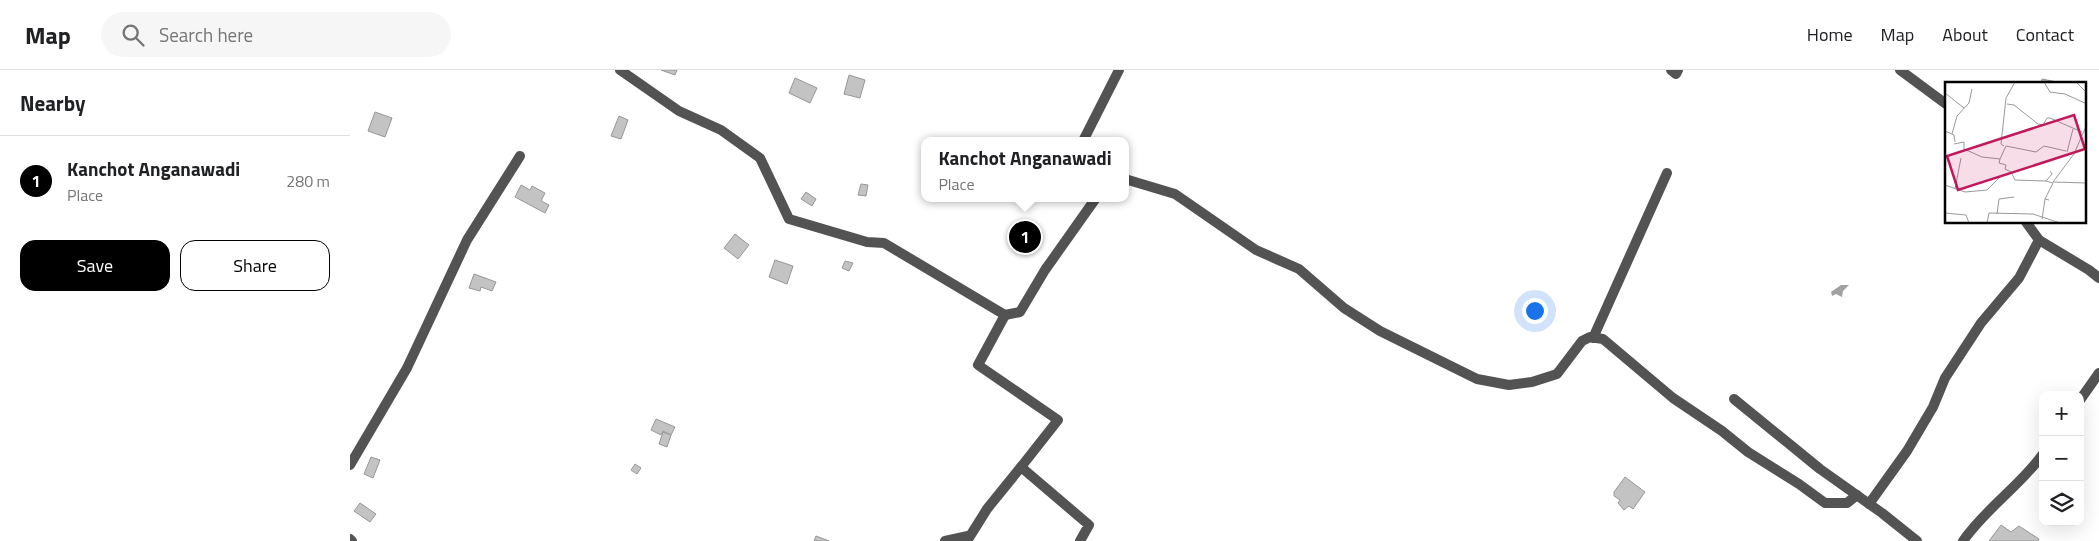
<!DOCTYPE html>
<meta charset="utf-8">
<style>
body{margin:0;font-family:"Titillium Web",sans-serif;background:#f6f6f6;color:#202124}
.controls{position:absolute;right:15px;bottom:15px;display:grid;overflow:hidden;border-radius:10px;box-shadow:0 5px 20px #0002}
.controls button{width:45px;height:45px;display:grid;place-items:center;padding:0;border:0;border-bottom:1px solid #e0e0e0;background:#fff;color:#202124;font:25px sans-serif}
.you{position:absolute;left:1184px;top:240px;width:18px;height:18px;margin:-12px;border:4px solid #fff;border-radius:50%;background:#1a73e8;box-shadow:0 0 0 8px #1a73e833}
.badge{display:grid;place-items:center;width:32px;height:32px;border-radius:50%;background:#000;color:#fff;font-size:16px;font-weight:700}
.pin{position:absolute;translate:-50% -50%;border:2px solid #fff;box-shadow:0 1px 5px #0006}
.popup{position:absolute;left:571px;top:67px;width:208px;height:65px;box-sizing:border-box;display:grid;place-content:center;border-radius:10px;background:#fff;filter:drop-shadow(0 1px 4px #0005);font-size:16px;white-space:nowrap;color:#757577}
.popup b{font-size:19px;color:#202124}
.popup::after{content:'';position:absolute;left:50%;top:100%;margin-left:-10px;border:10px solid transparent;border-top-color:#fff}
.list{margin:0;padding:0;list-style:none}
h2{display:flex;justify-content:space-between;align-items:center;height:65px;margin:0;padding:0 20px;font-size:21px}
h2 small{font-size:16px;font-weight:400;color:#757577}
.list li{display:grid;grid-template-columns:32px 1fr auto;gap:15px;align-items:center;box-sizing:border-box;height:90px;padding:0 20px;border-top:1px solid #e0e0e0}
.list b{display:block;font-size:19px;white-space:nowrap}
.list p{margin:0;font-size:16px;white-space:nowrap;color:#757577}
.list em{font-size:16px;font-style:normal;color:#757577}
.actions{display:flex;gap:10px;padding:15px 20px}
.actions a{flex:1;padding:11px 0;border:1px solid #000;border-radius:15px;text-align:center;font-size:18px;color:#000}
.actions .main{background:#000;color:#fff}
.icon{flex:none;width:28px;height:28px;fill:none;stroke:currentColor;stroke-width:2;stroke-linecap:round;stroke-linejoin:round}
.map{position:relative;flex:none;width:1749px;height:471px;overflow:hidden}
header{display:flex;align-items:center;gap:30px;box-sizing:border-box;height:70px;padding:0 25px;background:#fff;border-bottom:1px solid #e0e0e0}
header strong{font-size:24px}
nav{display:flex;gap:28px;margin-inline-start:auto;font-size:18px}
.search{width:350px;height:45px;background:#f6f6f6;display:flex;align-items:center;gap:12px;box-sizing:border-box;padding:0 18px;border-radius:28px;color:#757577;font-size:19px}
main{display:flex}
aside{flex:1;background:#fff}
.map>svg:first-child{display:block}
.water{fill:#a1a1a1}
.building{fill:#c3c3c3;stroke:#979797}
.lines{fill:none;stroke-linecap:round;stroke-linejoin:round}
.street{stroke:#535353;stroke-width:10}
.inset-road{fill:none;stroke:#999;stroke-width:1}
.view{fill:#c2185b;fill-opacity:0.15;stroke:#c2185b;stroke-width:2.5}
.inset-edge{fill:none;stroke:#000;stroke-width:2.5}
</style>
<header>
<strong>Map</strong>
<div class="search"><svg class="icon" aria-label="search" viewBox="0 0 24 24"><circle cx="10" cy="10" r="6"/><path d="M15 15l6 6"/></svg>Search here</div>
<nav><a>Home</a><a>Map</a><a>About</a><a>Contact</a></nav>
</header>
<main>
<aside>
<h2>Nearby<small></small></h2>
<ul class="list">
<li><span class="badge">1</span><div><b>Kanchot Anganawadi</b><p>Place</p></div><em>280 m</em></li>
</ul>
<div class="actions"><a class="main">Save</a><a>Share</a></div>
</aside>
<div class="map">
<svg width="1749" height="471" viewBox="0 0 1749 471">
<rect width="100%" height="100%" fill="#fff"/>
<polygon class="water" points="1491,215 1499,215 1493,221 1492,227 1486,224 1482,226 1481,222"/>
<g class="building">
<polygon points="311,0 327,0 325,5"/>
<polygon points="499,5 515,10 510,28 494,24"/>
<polygon points="445,8 467,18 460,33 439,23"/>
<polygon points="1692,9 1712,13 1712,14 1691,14"/>
<polygon points="25,42 42,48 35,67 18,61"/>
<polygon points="269,46 278,50 271,69 261,66"/>
<polygon points="511,114 518,115 516,126 508,125"/>
<polygon points="171,115 180,120 182,116 195,123 191,131 199,135 195,143 165,127"/>
<polygon points="456,122 466,129 462,136 451,129"/>
<polygon points="385,164 399,175 388,189 374,178"/>
<polygon points="677,164 680,174 669,171"/>
<polygon points="425,190 443,196 437,214 419,207"/>
<polygon points="495,191 503,193 499,201 492,198"/>
<polygon points="124,204 146,212 142,221 131,217 130,221 119,218"/>
<polygon points="306,349 325,357 321,365 313,361 311,365 301,360"/>
<polygon points="313,362 321,365 317,377 309,374"/>
<polygon points="21,387 30,390 23,408 14,404"/>
<polygon points="285,394 291,398 287,404 281,400"/>
<polygon points="1275,407 1295,422 1283,439 1279,436 1274,440 1268,433 1270,430 1264,426 1264,422"/>
<polygon points="10,433 26,444 20,452 4,441"/>
<polygon points="1651,455 1661,462 1669,456 1689,469 1688,471 1639,471"/>
<polygon points="466,466 479,471 464,471"/>
</g>
<g class="lines">
<g class="street">
<polyline points="270,0 329,41 371,60 410,88 439,149 517,172 534,173 655,245 628,295 708,350 671,397 739,455 730,471"/>
<polyline points="1321,0 1326,4 1328,0"/>
<polyline points="1550,0 1596,34"/>
<polyline points="733,71 769,0"/>
<polyline points="775,109 825,124 906,180 949,199 994,238 1030,261 1127,309 1159,315 1182,312 1207,304 1232,271 1240,267 1253,269 1323,328 1372,361 1398,382 1449,414 1475,433 1497,433 1507,425"/>
<polyline points="1676,152 1689,170 1739,200 1749,208"/>
<polyline points="655,245 670,242 695,200 746,128"/>
<polyline points="1243,268 1317,103"/>
<polyline points="1384,329 1470,399 1532,443 1567,471"/>
<polyline points="1730,330 1749,303"/>
<polyline points="0,395 57,298 117,170 170,86"/>
<polyline points="1519,434 1557,381 1583,337 1595,308 1631,253 1669,208 1689,170"/>
<polyline points="0,469 2,471"/>
<polyline points="595,471 618,466"/>
<polyline points="617,471 637,439 671,397"/>
<path d="M1613,471C1636,438 1670,416 1693,384"/>
</g>
</g>
<g transform="translate(1595 12)">
<rect width="141" height="141" fill="#fff"/>
<path class="inset-road" d="M99,0L105,10L120,12L142,22M131,0L142,11M0,11L19,26M62,22L69,23L93,42L98,43L102,36H105L137,50M142,42L129,72L108,100L142,101M0,49L9,53L10,60M7,52L12,34L24,21L27,7M9,62L19,60V67L37,75L55,77L54,81L61,83L60,87L66,90L70,98L101,99M59,64L56,62L61,16L70,0M122,70L128,47M55,77L61,64L91,70L99,64L121,69M0,103L20,110L42,108L57,93M10,107L16,76M100,117L108,101L101,99L107,92L105,89M0,131L21,133L24,141M52,132L54,117L69,115M97,137L100,117L104,118M42,141L44,131L88,132L115,141"/>
<path class="view" d="M129,33L140,67L13,108L2,74Z"/>
<rect width="141" height="141" class="inset-edge"/>
</g>
</svg>
<div class="controls">
<button>+</button>
<button>−</button>
<button><svg class="icon" aria-label="layers" viewBox="0 0 24 24"><path d="M12 4l9 5-9 5-9-5zM3 14l9 5 9-5"/></svg></button>
</div>
<div class="you"></div>
<div class="pin badge" style="left:675px;top:167px">1</div>
<div class="popup"><b>Kanchot Anganawadi</b>Place</div>
</div>
</main>
